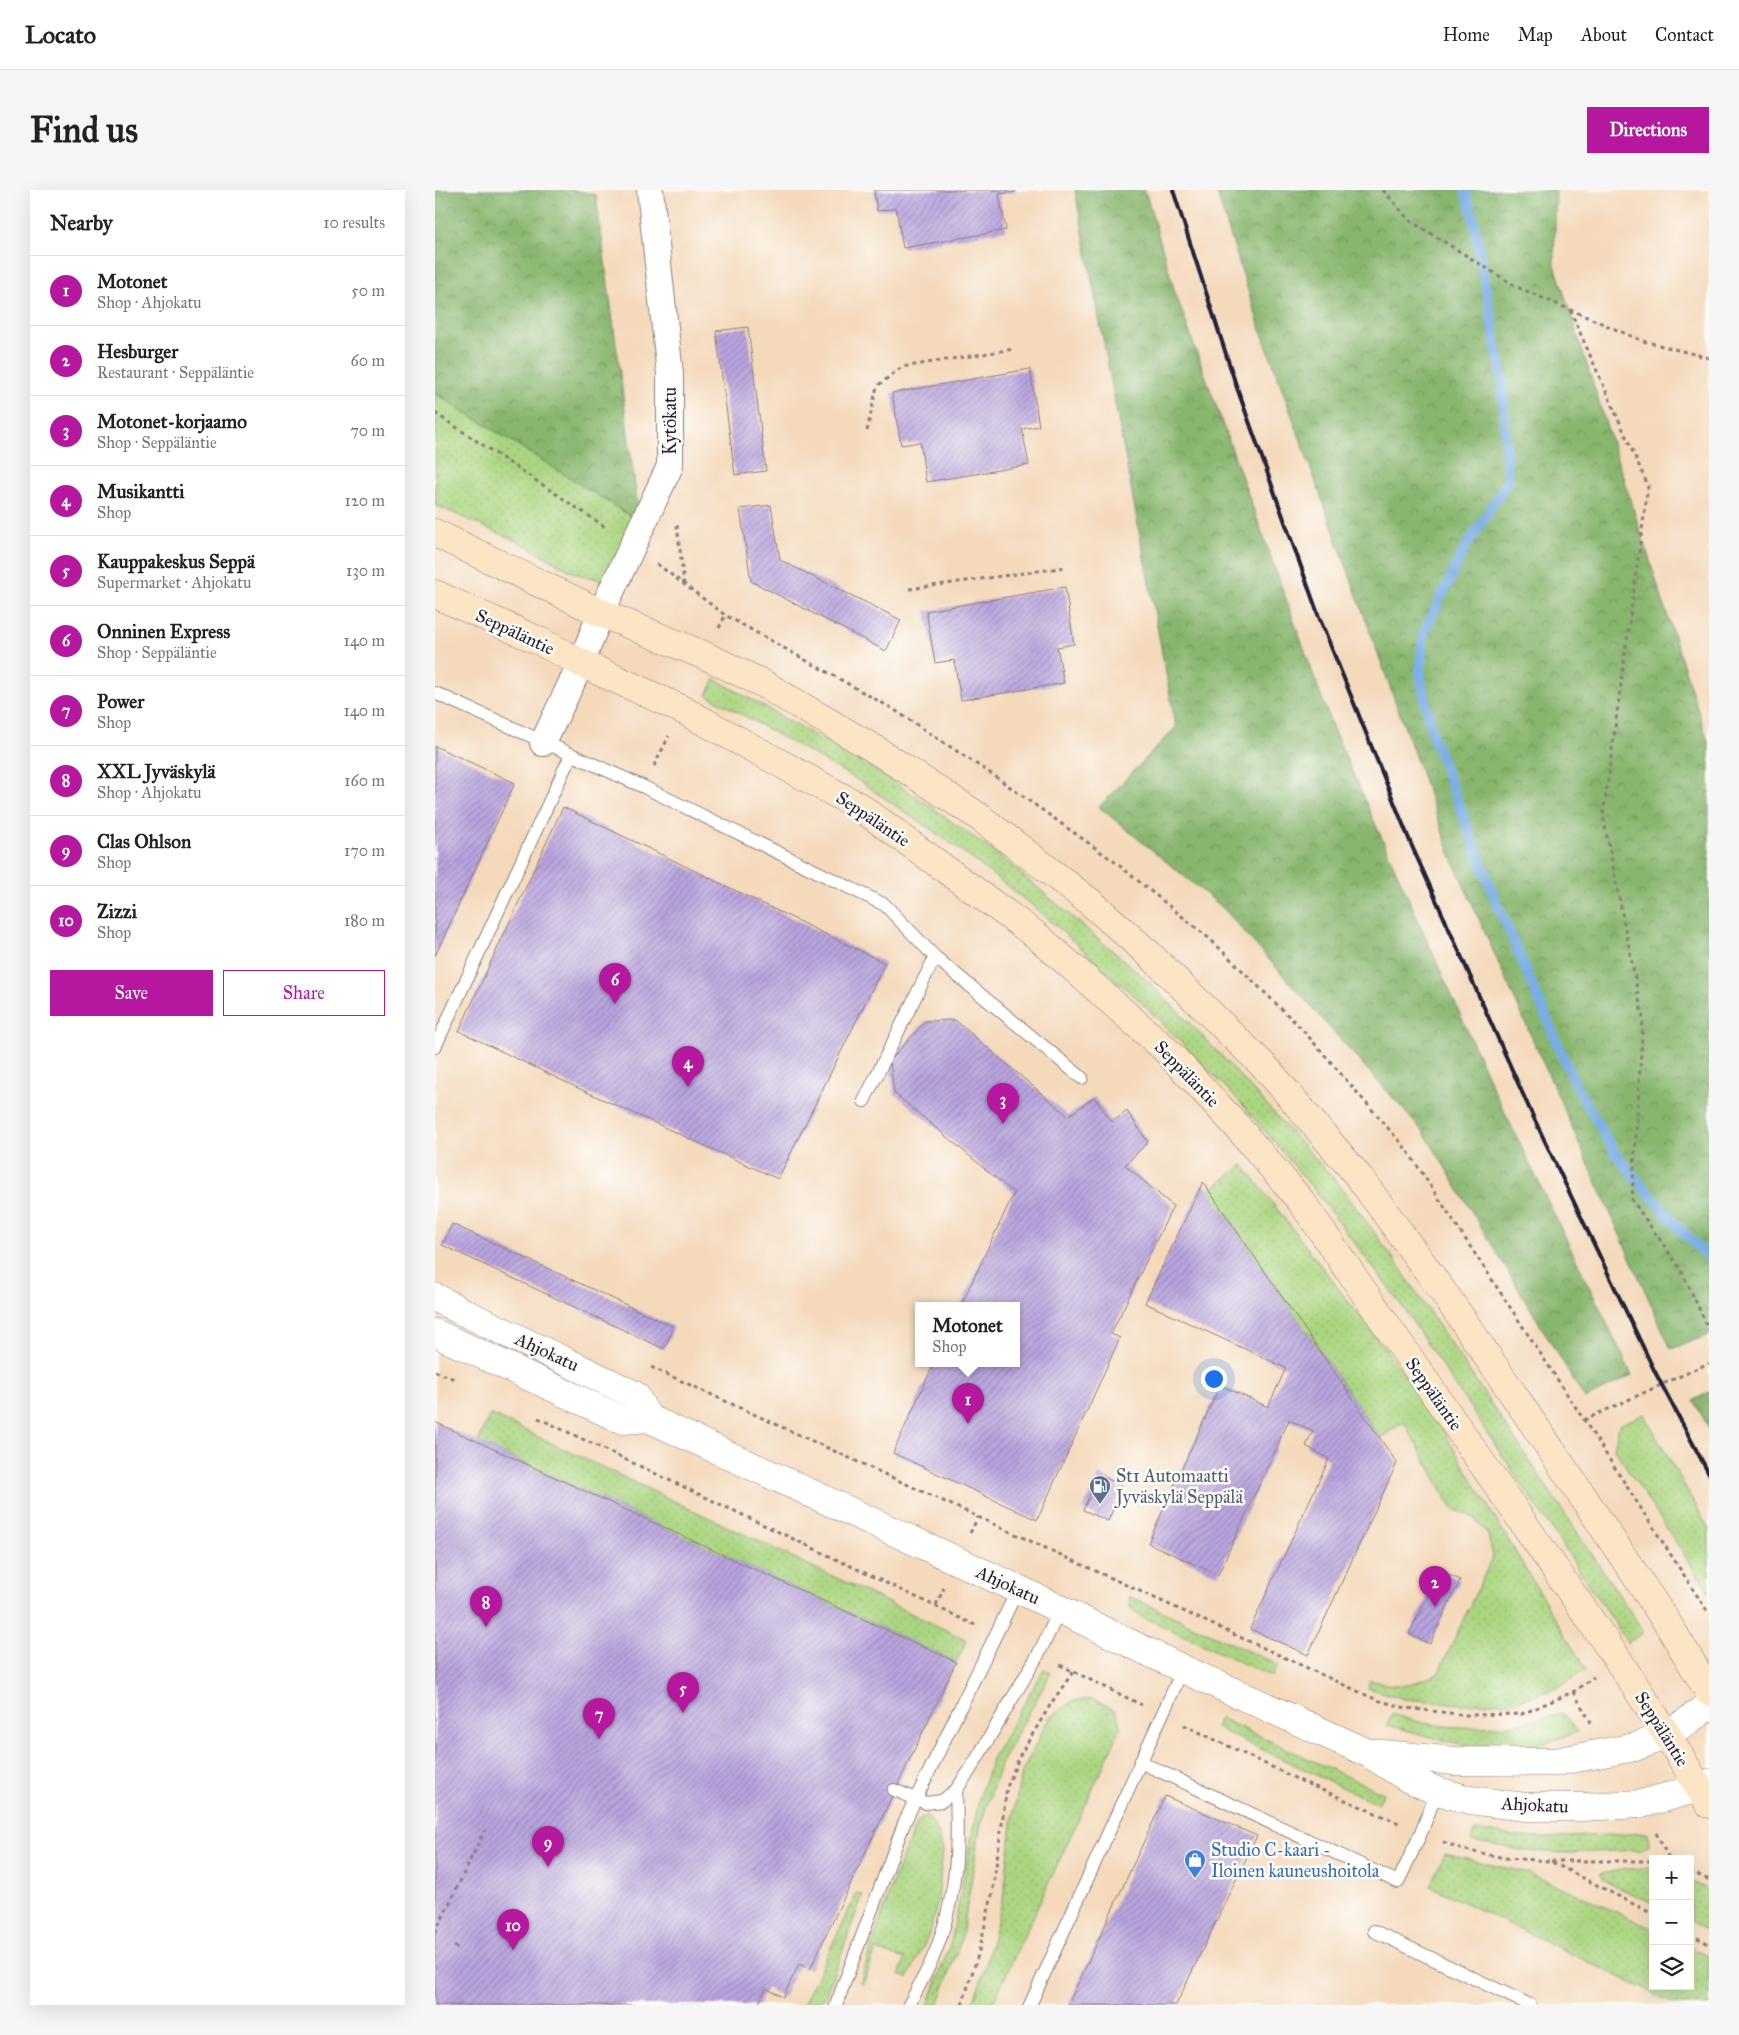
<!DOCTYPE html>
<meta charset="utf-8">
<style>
body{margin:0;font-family:"IM FELL Great Primer",serif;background:#f6f6f6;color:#222}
.controls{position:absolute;right:15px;bottom:15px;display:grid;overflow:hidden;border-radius:0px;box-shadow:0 5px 20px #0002}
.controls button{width:45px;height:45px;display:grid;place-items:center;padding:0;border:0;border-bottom:1px solid #e0e0e0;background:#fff;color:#222;font:25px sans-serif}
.you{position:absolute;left:778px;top:1188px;width:18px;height:18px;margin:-12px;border:4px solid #fff;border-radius:50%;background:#1a73e8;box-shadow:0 0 0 8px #1a73e833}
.badge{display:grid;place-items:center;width:32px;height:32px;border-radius:50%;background:#b5179e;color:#fff;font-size:16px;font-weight:700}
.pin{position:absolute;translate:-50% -41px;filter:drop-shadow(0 1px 2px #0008)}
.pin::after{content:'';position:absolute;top:26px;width:18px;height:15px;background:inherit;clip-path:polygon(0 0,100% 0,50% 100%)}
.popup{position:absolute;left:480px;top:1112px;width:105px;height:65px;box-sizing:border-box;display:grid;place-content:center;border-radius:0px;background:#fff;filter:drop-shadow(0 1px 4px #0005);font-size:16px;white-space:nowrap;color:#767676}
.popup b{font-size:19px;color:#222}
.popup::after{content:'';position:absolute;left:50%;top:100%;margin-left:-10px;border:10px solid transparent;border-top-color:#fff}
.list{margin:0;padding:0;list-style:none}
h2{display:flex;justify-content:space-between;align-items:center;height:65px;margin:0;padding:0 20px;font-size:21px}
h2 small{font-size:16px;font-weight:400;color:#767676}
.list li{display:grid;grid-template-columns:32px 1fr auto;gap:15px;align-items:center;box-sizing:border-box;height:70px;padding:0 20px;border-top:1px solid #e0e0e0}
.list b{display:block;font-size:19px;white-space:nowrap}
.list p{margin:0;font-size:16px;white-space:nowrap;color:#767676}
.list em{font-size:16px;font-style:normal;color:#767676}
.actions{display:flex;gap:10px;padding:15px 20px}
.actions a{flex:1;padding:11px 0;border:1px solid #b5179e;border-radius:0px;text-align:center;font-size:18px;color:#b5179e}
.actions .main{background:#b5179e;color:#fff}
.icon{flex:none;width:28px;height:28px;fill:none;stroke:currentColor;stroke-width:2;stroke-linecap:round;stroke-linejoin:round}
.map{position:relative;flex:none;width:1274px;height:1815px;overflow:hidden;border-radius:0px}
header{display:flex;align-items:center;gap:30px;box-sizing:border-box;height:70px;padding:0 25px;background:#fff;border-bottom:1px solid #e0e0e0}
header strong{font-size:24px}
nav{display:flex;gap:28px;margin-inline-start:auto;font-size:18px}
.intro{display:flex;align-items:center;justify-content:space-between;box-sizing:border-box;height:120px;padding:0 30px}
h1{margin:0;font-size:35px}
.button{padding:12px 22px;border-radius:0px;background:#b5179e;color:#fff;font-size:18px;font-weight:700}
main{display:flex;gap:30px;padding:0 30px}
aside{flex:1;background:#fff;border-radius:0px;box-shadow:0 5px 20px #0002}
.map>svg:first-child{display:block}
.grass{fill:url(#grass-dots);stroke:#667c5e}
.forest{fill:url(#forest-crowns);stroke:#556c54}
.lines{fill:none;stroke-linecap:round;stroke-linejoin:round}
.stream{stroke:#78ade5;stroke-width:10}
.building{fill:url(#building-hatch)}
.service-casing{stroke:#8b7e7b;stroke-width:14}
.minor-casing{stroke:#8b7e7b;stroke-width:28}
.tertiary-casing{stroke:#8b7e7b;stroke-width:29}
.secondary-casing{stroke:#8b7e7b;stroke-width:29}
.path{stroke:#8b7e7b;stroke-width:3;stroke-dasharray:4 4;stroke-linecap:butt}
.service{stroke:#fff;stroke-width:12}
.minor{stroke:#fff;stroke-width:26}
.tertiary{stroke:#fff;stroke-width:28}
.secondary{stroke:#fce5c4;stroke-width:28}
.rail{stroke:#22223b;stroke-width:4}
.labels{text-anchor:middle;stroke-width:5;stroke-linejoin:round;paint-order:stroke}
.street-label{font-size:18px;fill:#22223b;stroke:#fdfcf7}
.service-label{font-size:18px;fill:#4e5e75;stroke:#fdfcf7;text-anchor:start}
.shop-label{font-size:18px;fill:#366cbe;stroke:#fdfcf7;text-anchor:start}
</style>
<header>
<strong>Locato</strong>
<nav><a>Home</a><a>Map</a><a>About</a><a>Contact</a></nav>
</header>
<div class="intro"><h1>Find us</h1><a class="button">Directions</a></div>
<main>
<aside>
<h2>Nearby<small>10 results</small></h2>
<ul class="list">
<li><span class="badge">1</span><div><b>Motonet</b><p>Shop · Ahjokatu</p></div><em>50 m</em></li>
<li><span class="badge">2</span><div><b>Hesburger</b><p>Restaurant · Seppäläntie</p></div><em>60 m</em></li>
<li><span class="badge">3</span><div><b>Motonet-korjaamo</b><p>Shop · Seppäläntie</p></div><em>70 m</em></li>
<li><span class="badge">4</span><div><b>Musikantti</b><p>Shop</p></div><em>120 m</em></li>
<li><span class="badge">5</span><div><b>Kauppakeskus Seppä</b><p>Supermarket · Ahjokatu</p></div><em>130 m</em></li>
<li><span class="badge">6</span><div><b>Onninen Express</b><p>Shop · Seppäläntie</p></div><em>140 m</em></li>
<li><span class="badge">7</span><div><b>Power</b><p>Shop</p></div><em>140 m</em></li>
<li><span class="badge">8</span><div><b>XXL Jyväskylä</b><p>Shop · Ahjokatu</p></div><em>160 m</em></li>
<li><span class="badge">9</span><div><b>Clas Ohlson</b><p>Shop</p></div><em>170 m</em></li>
<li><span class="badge">10</span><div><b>Zizzi</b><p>Shop</p></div><em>180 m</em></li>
</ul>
<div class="actions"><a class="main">Save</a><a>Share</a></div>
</aside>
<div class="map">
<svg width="1274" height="1815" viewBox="0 0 1274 1815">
<defs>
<pattern id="grass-dots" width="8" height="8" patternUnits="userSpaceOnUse" patternTransform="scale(1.25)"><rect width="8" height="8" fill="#abd580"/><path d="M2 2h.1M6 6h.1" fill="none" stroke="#93b770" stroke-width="1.8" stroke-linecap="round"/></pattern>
<pattern id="forest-crowns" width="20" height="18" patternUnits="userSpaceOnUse" patternTransform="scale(1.25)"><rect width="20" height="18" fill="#88b66e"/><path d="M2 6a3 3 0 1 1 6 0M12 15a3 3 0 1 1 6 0" fill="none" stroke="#6f945c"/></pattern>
<pattern id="building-hatch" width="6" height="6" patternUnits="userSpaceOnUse" patternTransform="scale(1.25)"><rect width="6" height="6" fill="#baa5df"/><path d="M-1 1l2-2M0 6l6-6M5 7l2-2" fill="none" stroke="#9786b6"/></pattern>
</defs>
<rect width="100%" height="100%" fill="#fdfcf7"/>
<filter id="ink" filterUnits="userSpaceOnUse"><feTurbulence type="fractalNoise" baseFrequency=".02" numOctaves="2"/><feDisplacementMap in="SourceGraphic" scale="10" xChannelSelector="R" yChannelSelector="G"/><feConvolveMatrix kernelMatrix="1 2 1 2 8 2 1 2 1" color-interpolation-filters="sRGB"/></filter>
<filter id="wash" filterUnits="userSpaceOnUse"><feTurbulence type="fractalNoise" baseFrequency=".0096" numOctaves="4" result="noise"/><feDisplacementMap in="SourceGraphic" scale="20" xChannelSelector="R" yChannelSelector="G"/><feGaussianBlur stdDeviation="1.12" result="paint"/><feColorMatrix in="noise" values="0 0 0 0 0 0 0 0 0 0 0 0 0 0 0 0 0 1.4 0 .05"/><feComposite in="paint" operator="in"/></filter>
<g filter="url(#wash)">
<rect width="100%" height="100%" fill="#f4d9bb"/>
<g class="grass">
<polygon points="0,203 205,332 173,392 139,383 88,354 0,315"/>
<polygon points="280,489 425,571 485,609 566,667 711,789 780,859 903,993 961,1072 1209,1442 1193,1453 965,1113 881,1002 806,913 707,813 601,718 517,654 418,587 272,505"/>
<path d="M808,975L989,1209L1151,1480L1122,1498L1080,1512L1027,1514L970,1509L933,1498L935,1490C965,1499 974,1495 1003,1484L1058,1366L1053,1345L1039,1328L1017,1318L969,1232L945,1248L774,1001Z"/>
<polygon points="55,1224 532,1450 521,1472 43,1252"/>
<polygon points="1209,1224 1274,1339 1274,1402 1179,1259 1184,1235"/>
<polygon points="694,1406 843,1475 837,1487 702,1424 695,1417"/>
<polygon points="609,1479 616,1483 566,1573 546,1633 526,1751 503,1815 493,1815 516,1752 544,1609 557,1569"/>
<polygon points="658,1509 681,1521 686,1538 557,1815 537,1815 550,1779 569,1704 578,1625 587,1582 614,1528 638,1511"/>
<path d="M1127,1523L1143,1542C1132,1545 1121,1550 1110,1553C1058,1569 1002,1548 952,1535L957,1524C969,1528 981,1532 994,1534C1039,1541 1084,1536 1127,1523Z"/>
<polygon points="785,1528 948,1603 943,1614 781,1538"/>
<polygon points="491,1624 502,1640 508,1660 503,1710 494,1745 473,1788 464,1785 470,1769 441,1760 428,1794 425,1793 458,1691 481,1634"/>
<polygon points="1041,1640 1083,1647 1109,1648 1213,1643 1214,1655 1206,1660 1133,1663 1091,1661 1036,1651"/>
<polygon points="1010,1664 1093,1683 1140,1703 1218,1739 1218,1796 1255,1796 1255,1757 1274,1766 1274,1815 1243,1815 995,1696"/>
<polygon points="1214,1678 1218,1679 1218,1713 1172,1692 1165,1684 1191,1679"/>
<polygon points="1255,1691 1270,1698 1274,1702 1274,1740 1255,1731"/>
<polygon points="422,1703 428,1705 390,1808 368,1815"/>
</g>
<g class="forest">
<polygon points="0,0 139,0 161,5 205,332 0,203"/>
<polygon points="640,0 710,0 740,102 898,539 1057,896 1197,1185 1150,1209 990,944 787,717 664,617 741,537"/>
<polygon points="781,0 1121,0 1119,72 1274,555 1274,1145 1236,1159 1018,671 824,135"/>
<polygon points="1274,1202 1274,1239 1259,1210"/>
</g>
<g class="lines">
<polyline class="stream" points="1030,0 1038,26 1067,188 1073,291 1029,360 988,444 985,486 998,547 1058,704 1139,892 1182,966 1239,1033 1274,1068"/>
</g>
<g id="blocks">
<g class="building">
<polygon points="439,0 581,0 581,2 564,4 571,40 468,58 461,18 442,21"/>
<polygon points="313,137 331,281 300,285 281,141"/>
<polygon points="595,179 604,236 587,239 594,275 491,292 485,252 466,255 457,203"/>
<polygon points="336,315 345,370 466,430 451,461 316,391 305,319"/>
<polygon points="630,397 639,454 622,457 629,493 526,510 519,470 500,473 491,421"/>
<polygon points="0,556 80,593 0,766"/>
<polygon points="128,617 450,773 343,989 145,899 24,841"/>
<polygon points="520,830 633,926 659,907 677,932 692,921 713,952 690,975 738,1016 676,1144 685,1148 602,1330 458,1263 499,1173 582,1173 582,1115 526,1115 579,1003 459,903 455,871 490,831"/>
<polygon points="768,992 962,1273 873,1465 815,1439 894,1269 871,1256 878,1241 854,1230 783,1385 713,1353 785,1195 833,1217 851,1178 710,1113"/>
<polygon points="17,1034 239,1137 229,1159 7,1055"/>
<polygon points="0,1232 521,1472 375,1779 364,1774 348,1807 331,1798 323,1815 0,1815"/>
<polygon points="664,1285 688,1296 673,1331 648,1320"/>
<polygon points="1005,1381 1025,1390 995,1454 974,1444"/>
<polygon points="730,1606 822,1646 741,1815 633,1815"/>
</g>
</g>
</g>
<g filter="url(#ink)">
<use href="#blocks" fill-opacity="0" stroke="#8b7e7b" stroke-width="1"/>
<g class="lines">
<g class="service-casing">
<g id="service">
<polyline points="0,503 209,597 450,715 500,767 647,888"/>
<polyline points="0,857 136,565"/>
<polyline points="429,911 500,767"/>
<polyline points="705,1572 963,1692 986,1643 1002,1601"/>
<polyline points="459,1600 491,1613 507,1611 521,1600 535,1580 603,1465 625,1420"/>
<polyline points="939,1741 1095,1815"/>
<polyline points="401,1815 470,1631 583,1399"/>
<path d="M474,1815C484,1795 497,1774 504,1752C523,1697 523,1657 521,1600"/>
<polyline points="595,1815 748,1479"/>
</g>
</g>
<g class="minor-casing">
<polyline id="minor" points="108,553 146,473 166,423 235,276 235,184 215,0"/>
</g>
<g class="tertiary-casing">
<g id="tertiary">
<polyline points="0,1107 24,1120 200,1205 213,1228"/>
<polyline points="0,1143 188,1230 213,1228 583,1399 748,1479 933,1563 974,1589 1002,1601 1035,1610 1090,1617 1147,1617 1206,1614 1264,1598 1274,1593"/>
<polyline points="937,1563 1020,1571 1120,1572 1200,1557 1232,1545 1274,1516"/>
</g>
</g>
<g class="secondary-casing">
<g id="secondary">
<polyline points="0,343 166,423 273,467 325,492 438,558 543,626 655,712 714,764 832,879 924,987 1014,1110 1142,1298 1235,1437 1274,1502"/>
<polyline points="0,404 104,451 146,473 246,519 425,617 602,746 729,858 800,934 866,1011 1183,1470 1232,1545 1274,1614"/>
</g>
</g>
<g class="path">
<polyline points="948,0 974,30 1082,97 1208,151 1274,168"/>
<polyline points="1135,120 1213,296 1168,626 1208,829 1197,1010 1246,1080 1274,1140"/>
<polyline points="0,223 172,338"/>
<polyline points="432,241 442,196 467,177 579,159"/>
<polyline points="242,335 249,394"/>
<polyline points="222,374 290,425 458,519 561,587 680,672 776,750 867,839 972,960 1149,1230 1274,1424"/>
<polyline points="474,399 632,377"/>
<polyline points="284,438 290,426"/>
<polyline points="219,576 234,546"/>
<polyline points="216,1177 942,1510 971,1518 1031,1525 1087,1524 1138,1502 1159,1487"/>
<polyline points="0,1181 22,1190"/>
<polyline points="103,1228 540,1435"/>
<polyline points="1149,1230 1274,1173"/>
<polyline points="535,1343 543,1327"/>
<polyline points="501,1415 509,1398"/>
<polyline points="625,1475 707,1515"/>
<polyline points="1138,1502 1157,1534"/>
<polyline points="749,1535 866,1591 966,1634"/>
<polyline points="1221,1643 1234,1669"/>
<polyline points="1008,1652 1030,1660 1070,1668 1115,1671 1218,1724"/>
<polyline points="1116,1671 1218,1671"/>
<polyline points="1255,1681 1274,1690"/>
<polyline points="0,1743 50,1640"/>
<polyline points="1255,1744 1274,1754"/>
<polyline points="19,1756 25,1759"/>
<polyline points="527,1815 543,1765 557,1705 572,1597 585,1565 617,1512 638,1482"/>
</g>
<use href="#service" class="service"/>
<use href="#minor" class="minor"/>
<use href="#tertiary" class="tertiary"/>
<use href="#secondary" class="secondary"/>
<polyline class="rail" points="738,0 801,195 884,427 976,654 1095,920 1220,1182 1274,1284"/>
</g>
</g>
<defs>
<g id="fuel-pin" transform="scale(1.125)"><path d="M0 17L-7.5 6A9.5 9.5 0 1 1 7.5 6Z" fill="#5c6f8a" stroke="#fdfcf7"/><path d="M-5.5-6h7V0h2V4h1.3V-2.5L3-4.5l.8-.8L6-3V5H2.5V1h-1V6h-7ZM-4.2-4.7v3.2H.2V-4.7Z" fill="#fff"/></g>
<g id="shop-pin" transform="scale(1.125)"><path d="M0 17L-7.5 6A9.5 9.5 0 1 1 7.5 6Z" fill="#3f7fe0" stroke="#fdfcf7"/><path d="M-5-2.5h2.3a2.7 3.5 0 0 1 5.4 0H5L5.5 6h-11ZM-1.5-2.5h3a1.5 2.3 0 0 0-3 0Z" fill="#fff"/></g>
</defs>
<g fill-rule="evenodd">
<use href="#fuel-pin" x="665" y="1296"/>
<use href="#shop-pin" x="760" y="1670"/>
</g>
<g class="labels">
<g class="street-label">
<text transform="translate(235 231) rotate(-90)" y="6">Kytökatu</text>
<text transform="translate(80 442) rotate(25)" y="6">Seppäläntie</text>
<text transform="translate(438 629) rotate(34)" y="6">Seppäläntie</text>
<text transform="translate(752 884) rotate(46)" y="6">Seppäläntie</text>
<text transform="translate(112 1162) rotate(25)" y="6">Ahjokatu</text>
<text transform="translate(999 1204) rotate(55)" y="6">Seppäläntie</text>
<text transform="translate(573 1395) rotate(25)" y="6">Ahjokatu</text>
<text transform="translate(1227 1539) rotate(58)" y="6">Seppäläntie</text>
<text transform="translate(1100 1615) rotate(3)" y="6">Ahjokatu</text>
</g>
<g class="service-label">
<text x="681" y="1292">St1 Automaatti<tspan x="681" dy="21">Jyväskylä Seppälä</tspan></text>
</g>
<g class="shop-label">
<text x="776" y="1666">Studio C-kaari -<tspan x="776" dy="21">Iloinen kauneushoitola</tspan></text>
</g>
</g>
</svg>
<div class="controls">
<button>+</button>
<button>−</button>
<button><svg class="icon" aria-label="layers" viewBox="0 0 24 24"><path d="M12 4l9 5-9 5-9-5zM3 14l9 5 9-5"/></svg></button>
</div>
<div class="you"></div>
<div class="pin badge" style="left:533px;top:1234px">1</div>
<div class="popup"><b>Motonet</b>Shop</div>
<div class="pin badge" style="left:1000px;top:1417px">2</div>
<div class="pin badge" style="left:568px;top:934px">3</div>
<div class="pin badge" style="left:253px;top:897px">4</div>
<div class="pin badge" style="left:248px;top:1523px">5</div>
<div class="pin badge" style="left:180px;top:814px">6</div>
<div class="pin badge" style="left:164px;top:1549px">7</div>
<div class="pin badge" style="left:51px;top:1437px">8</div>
<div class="pin badge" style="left:113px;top:1677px">9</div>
<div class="pin badge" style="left:78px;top:1760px">10</div>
</div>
</main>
